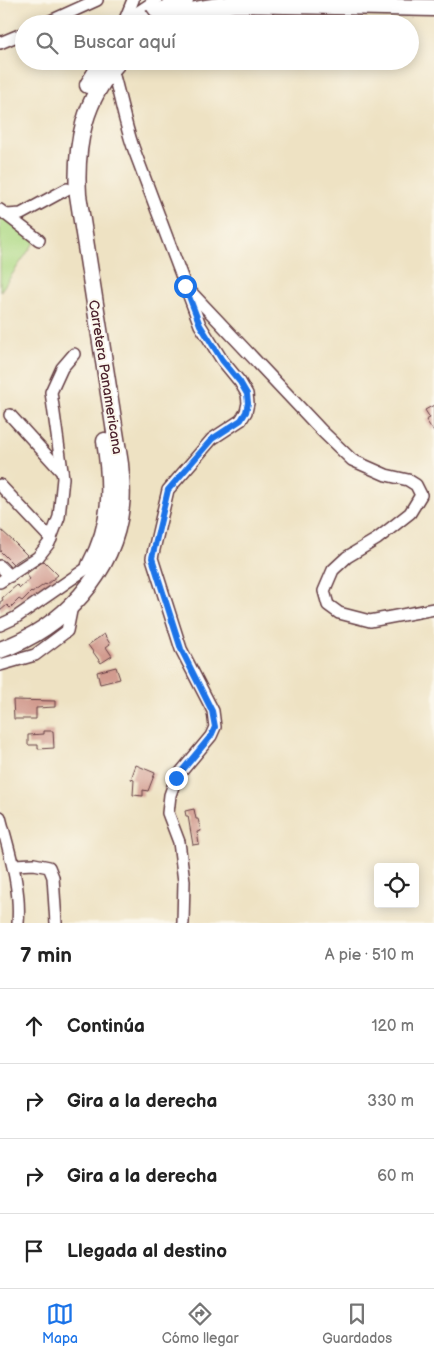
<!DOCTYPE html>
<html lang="es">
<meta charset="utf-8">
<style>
body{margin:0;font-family:"Balsamiq Sans",sans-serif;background:#f6f6f6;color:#222}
.controls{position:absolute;right:15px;bottom:15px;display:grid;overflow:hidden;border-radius:5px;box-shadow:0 2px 12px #0003}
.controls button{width:45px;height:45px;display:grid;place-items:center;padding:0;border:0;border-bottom:1px solid #e0e0e0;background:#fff;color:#222;font:25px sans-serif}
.stop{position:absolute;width:15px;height:15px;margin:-11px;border:4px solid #1a73e8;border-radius:50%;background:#fff}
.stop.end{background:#1a73e8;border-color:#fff;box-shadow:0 1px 5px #0008}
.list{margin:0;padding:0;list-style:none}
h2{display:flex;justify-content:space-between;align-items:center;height:65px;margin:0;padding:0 20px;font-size:21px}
h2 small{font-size:16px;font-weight:400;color:#767676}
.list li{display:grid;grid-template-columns:32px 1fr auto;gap:15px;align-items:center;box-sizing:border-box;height:75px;padding:0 20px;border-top:1px solid #e0e0e0}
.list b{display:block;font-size:19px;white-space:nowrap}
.list em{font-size:16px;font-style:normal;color:#767676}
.icon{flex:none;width:28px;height:28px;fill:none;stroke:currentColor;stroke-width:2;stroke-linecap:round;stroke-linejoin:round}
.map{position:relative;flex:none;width:434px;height:923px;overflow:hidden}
.search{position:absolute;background:#fff;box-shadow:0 2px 12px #0003;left:15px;right:15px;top:15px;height:55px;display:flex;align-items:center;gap:12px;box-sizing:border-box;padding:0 18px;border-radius:28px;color:#767676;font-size:19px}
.sheet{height:365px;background:#fff}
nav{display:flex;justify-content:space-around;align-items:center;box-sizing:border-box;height:70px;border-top:1px solid #e0e0e0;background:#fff;font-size:14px;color:#767676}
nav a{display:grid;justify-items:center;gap:2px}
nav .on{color:#1a73e8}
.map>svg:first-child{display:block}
.green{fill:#afda86;stroke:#7c7c58}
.building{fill:#d29b8f}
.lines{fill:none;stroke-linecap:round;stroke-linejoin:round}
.minor-casing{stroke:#633c42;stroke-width:14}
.highway-casing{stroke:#633c42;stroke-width:19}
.minor{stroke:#fff;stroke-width:11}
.highway{stroke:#fff;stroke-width:16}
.minor-bridge-casing{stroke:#633c42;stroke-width:14;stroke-linecap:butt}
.minor-bridge{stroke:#fff;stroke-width:11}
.route{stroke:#1a73e8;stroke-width:6}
.labels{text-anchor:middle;stroke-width:4;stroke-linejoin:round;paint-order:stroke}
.street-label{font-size:14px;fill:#4a1f2b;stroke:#fbf7ec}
</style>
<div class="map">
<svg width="434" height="923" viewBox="0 0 434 923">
<rect width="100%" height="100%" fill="#fbf7ec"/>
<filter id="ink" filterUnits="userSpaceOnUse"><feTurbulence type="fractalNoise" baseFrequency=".02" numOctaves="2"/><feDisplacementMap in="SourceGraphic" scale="10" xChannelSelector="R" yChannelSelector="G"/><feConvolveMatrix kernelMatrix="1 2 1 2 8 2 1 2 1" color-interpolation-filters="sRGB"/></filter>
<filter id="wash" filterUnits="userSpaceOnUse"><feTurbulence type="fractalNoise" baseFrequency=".0096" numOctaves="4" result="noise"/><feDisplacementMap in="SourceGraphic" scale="20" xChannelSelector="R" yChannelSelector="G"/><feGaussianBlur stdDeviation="1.12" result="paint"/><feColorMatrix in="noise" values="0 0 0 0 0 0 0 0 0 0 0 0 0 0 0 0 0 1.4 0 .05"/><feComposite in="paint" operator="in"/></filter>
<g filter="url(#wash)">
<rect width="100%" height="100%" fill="#eee2c3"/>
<polygon class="green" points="0,213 36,240 0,292"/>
<g id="blocks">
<g class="building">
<polygon points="434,405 434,432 426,420 430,418 425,410"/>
<polygon points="0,529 14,542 27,555 13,564 0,551"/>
<polygon points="44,561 58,575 46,585 45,584 32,593 31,592 22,601 19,599 10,608 7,605 0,611 0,602 3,600 2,598 17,585 20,588 30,579 26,574"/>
<polygon points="104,634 110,644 106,647 112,656 101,663 88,645"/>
<polygon points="116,667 120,679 100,684 97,672"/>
<polygon points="13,700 55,701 55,707 36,708 36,719 14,719"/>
<polygon points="44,731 53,731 54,748 38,749 38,745 28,745 28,735 44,734"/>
<polygon points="136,765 155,773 148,791 143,790 143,796 133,795 134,780 131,779"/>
<polygon points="194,809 196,819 198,819 201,831 197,832 199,844 193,845 188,816 186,816 185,811"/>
</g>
</g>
</g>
<g filter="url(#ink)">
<use href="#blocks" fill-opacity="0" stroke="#633c42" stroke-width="1"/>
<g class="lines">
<g class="minor-casing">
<g id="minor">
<polyline points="125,21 156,0"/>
<polyline points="124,22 133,0"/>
<polyline points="44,24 97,0"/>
<polyline points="0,43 24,33"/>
<path d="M112,69C120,95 124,121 133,147L200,325L222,360L240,382L247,394L248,403L246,412L241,420L212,439L168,490L152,558L181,649L213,711L215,727L211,736L176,778L170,795L168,813L179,842L184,881L183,923"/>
<polyline points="0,210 39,240"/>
<polyline points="7,215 21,214 67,189"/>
<polyline points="190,291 322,431 352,460 386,475 408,480 416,485 421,495 410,513 377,539 347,557 333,570 324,591 328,605 339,613 370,621 434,609"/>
<polyline points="10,415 62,472"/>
<polyline points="0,485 51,539"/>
<polyline points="0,566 10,576"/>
<polyline points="0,582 38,557 49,543 59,517 63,478 51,392 62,368 74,354"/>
<polyline points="0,625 15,618 90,566"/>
<polyline points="0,665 35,655 67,631 72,606"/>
<path d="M0,817C9,852 21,886 18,923"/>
<polyline points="14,865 34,864 49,867 53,877 56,923"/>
</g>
</g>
<g class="highway-casing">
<g id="highway">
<polyline points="142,24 170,6 185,0"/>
<path d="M163,24C184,9 211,7 236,4L434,8"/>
<polyline points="88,85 103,61"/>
<path d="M90,565C113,523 112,486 105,441"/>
<path d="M0,650C62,628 114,574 121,506C123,492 121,477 120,464L78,195C75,144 84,99 119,61"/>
</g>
</g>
<use href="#minor" class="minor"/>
<use href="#highway" class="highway"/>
<g class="minor-bridge-casing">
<polyline id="minor-bridge" points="141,13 149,24"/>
</g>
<use href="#minor-bridge" class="minor-bridge"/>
</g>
</g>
<g class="lines" filter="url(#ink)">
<polyline class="route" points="176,778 211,736 215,727 212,711 181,649 152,558 168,490 212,439 241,420 246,412 248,403 247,394 240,382 222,360 200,325 185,286"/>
</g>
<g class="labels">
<g class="street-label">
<text transform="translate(106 377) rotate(81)" y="5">Carretera Panamericana</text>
</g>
</g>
</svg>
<div class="controls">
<button><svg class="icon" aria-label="locate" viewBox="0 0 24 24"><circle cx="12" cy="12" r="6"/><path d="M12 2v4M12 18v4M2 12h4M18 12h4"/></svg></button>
</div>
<div class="stop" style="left:185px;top:286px"></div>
<div class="stop end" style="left:176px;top:778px"></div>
<div class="search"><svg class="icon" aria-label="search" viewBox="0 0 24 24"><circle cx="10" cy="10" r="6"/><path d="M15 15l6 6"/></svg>Buscar aquí</div>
</div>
<section class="sheet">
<h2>7 min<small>A pie · 510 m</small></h2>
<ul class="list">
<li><svg class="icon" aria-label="ahead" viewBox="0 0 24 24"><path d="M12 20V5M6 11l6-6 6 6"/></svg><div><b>Continúa</b></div><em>120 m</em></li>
<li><svg class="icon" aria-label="right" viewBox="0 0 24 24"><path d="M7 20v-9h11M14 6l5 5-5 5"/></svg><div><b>Gira a la derecha</b></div><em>330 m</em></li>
<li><svg class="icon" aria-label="right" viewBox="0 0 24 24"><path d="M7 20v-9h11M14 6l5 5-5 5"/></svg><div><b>Gira a la derecha</b></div><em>60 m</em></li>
<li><svg class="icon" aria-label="arrive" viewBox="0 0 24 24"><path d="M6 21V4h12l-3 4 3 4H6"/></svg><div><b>Llegada al destino</b></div></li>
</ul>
</section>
<nav>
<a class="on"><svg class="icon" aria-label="map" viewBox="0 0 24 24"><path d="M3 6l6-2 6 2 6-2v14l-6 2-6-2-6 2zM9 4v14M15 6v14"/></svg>Mapa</a>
<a><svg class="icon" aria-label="directions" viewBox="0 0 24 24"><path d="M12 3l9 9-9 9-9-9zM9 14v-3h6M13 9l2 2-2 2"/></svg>Cómo llegar</a>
<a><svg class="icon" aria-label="saved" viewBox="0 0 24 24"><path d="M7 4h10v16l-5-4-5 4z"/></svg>Guardados</a>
</nav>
